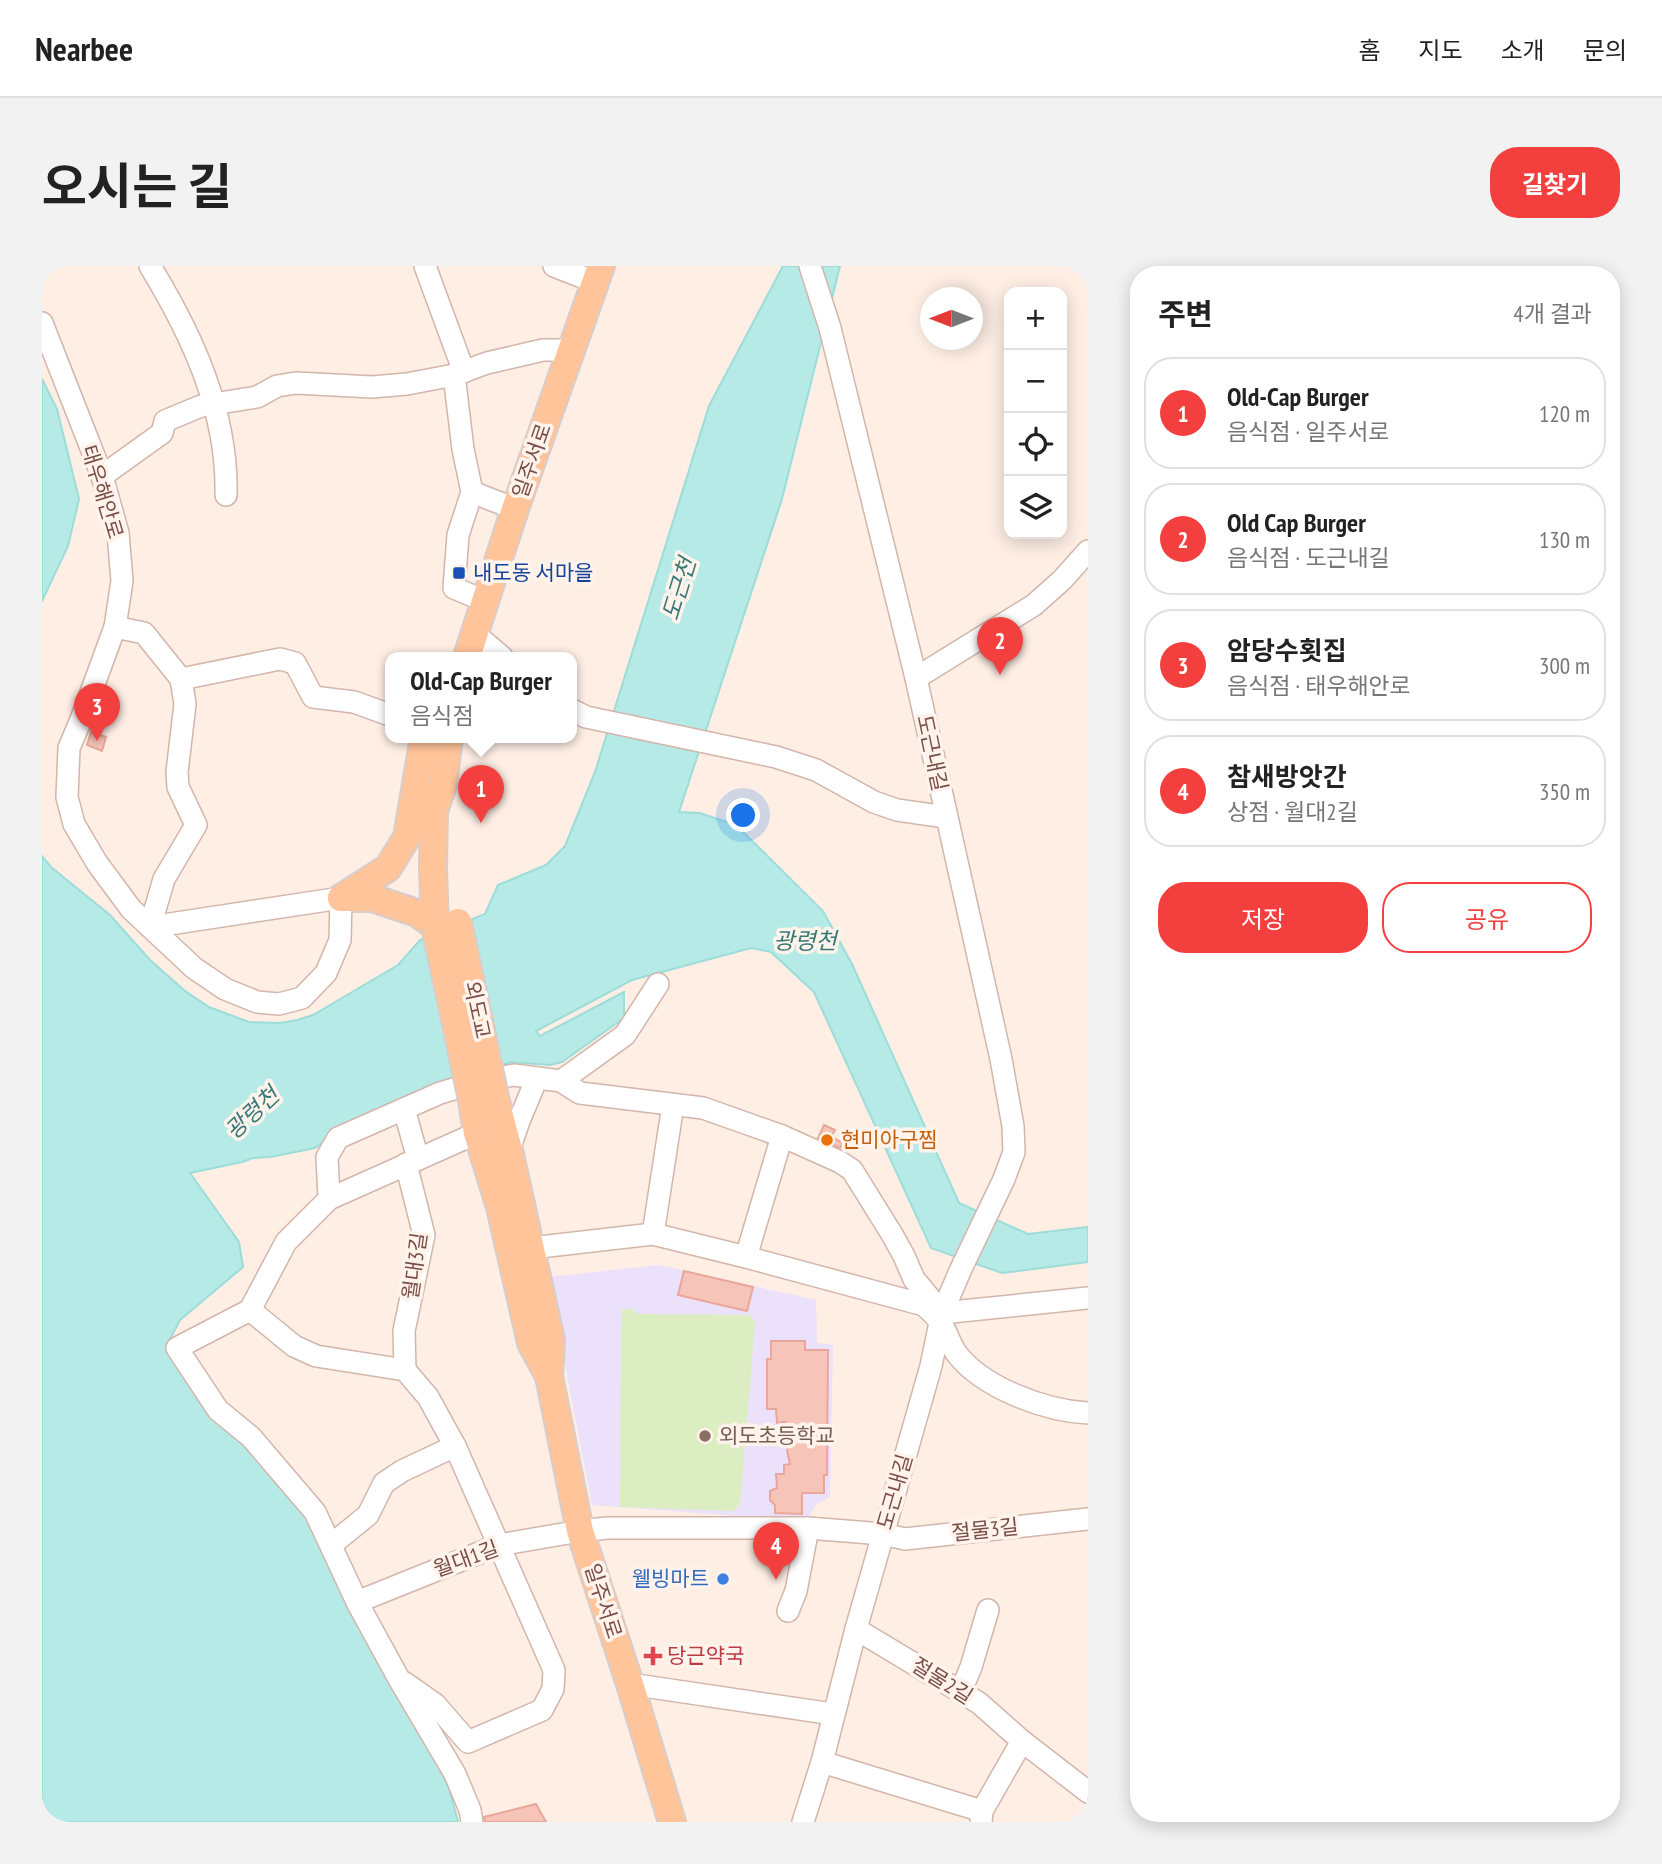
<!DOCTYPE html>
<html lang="ko">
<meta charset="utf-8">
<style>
body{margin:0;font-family:"PT Sans Narrow","Noto Sans KR",sans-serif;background:#f2f2f2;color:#222}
.controls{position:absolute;right:21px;top:21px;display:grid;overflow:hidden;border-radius:14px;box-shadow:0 4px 18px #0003}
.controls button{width:63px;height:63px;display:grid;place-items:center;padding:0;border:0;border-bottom:2px solid #e0e0e0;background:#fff;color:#222;font:35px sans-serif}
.compass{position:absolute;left:878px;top:21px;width:63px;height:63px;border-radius:50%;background:#fff;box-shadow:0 4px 18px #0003;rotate:270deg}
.you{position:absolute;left:702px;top:550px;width:24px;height:24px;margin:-18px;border:5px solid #fff;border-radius:50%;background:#1a73e8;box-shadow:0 0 0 10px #1a73e833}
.badge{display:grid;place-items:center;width:46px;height:46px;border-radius:50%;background:#f3403f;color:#fff;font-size:23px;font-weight:700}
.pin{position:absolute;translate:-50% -58px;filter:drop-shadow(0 2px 4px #0008)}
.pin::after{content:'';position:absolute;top:37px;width:24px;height:21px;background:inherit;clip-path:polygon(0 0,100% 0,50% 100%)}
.popup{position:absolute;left:343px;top:386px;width:192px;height:91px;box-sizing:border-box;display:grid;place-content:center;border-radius:14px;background:#fff;filter:drop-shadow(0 2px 5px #0005);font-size:23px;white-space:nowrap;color:#767676}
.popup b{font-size:26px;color:#222}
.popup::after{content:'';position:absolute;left:50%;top:100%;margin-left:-14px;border:14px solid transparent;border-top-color:#fff}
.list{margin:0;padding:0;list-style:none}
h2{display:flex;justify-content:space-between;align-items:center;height:91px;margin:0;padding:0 28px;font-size:30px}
h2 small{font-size:23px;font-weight:400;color:#767676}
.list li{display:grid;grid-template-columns:46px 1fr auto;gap:21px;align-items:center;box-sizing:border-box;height:112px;margin:0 14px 14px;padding:0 14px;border:2px solid #e0e0e0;border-radius:28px}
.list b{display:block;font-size:26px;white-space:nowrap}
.list p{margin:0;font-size:23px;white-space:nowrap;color:#767676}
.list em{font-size:23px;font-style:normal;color:#767676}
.actions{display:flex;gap:14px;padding:21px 28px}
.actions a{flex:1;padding:16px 0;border:2px solid #f3403f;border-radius:28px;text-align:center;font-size:24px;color:#f3403f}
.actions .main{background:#f3403f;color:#fff}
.icon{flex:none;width:38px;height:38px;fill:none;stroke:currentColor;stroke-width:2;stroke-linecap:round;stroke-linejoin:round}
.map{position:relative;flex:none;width:1046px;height:1556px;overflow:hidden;border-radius:28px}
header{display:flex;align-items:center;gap:42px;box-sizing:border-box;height:98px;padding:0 35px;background:#fff;border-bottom:2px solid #e0e0e0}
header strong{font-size:33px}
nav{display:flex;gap:38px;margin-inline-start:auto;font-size:24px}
.intro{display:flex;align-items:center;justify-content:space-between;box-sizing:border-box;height:168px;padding:0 42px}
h1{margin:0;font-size:49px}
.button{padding:18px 32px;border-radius:28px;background:#f3403f;color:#fff;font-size:24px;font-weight:700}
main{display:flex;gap:42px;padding:0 42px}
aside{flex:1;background:#fff;border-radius:28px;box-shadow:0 4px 18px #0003}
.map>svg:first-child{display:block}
.education{fill:#ebe1fb}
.green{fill:#dcedc1}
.water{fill:#b6eae6;stroke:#9cdcd9;stroke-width:2}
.building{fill:#f6c4b9;stroke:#eaa698;stroke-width:2}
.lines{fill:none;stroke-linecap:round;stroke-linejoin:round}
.minor-casing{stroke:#d3b5ab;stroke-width:24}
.major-casing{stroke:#d9cdcb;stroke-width:30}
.minor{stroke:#fff;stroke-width:21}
.major{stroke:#ffc49a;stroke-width:26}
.major-bridge-casing{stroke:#d9cdcb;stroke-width:30;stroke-linecap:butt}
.major-bridge{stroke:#ffc49a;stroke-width:26}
.transit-dot{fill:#1a4fb4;stroke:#fff3ec;stroke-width:2.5}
.food-dot{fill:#e8710a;stroke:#fff3ec;stroke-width:2.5}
.education-dot{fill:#8d6e63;stroke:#fff3ec;stroke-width:2.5}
.shop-dot{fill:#3f7fe0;stroke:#fff3ec;stroke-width:2.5}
.health-dot{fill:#e0444e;stroke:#fff3ec;stroke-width:2.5}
.labels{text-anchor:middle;stroke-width:7;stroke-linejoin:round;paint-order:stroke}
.street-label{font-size:21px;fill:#794e47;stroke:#fff3ec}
.transit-label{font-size:21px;fill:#164399;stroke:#fff3ec;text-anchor:start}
.food-label{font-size:21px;fill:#c56008;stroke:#fff3ec;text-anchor:start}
.education-label{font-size:21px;fill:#785e54;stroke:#fff3ec;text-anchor:start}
.shop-label{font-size:21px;fill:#366cbe;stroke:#fff3ec;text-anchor:end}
.health-label{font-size:21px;fill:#be3a42;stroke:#fff3ec;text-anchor:start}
.water-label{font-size:23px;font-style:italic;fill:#367975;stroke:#fff3ec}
</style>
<header>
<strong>Nearbee</strong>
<nav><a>홈</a><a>지도</a><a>소개</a><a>문의</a></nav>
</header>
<div class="intro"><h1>오시는 길</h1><a class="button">길찾기</a></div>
<main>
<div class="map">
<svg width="1046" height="1556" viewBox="0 0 1046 1556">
<rect width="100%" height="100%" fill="#feeee4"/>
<polygon class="education" points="618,999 774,1034 775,1077 791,1079 788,1231 774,1239 763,1255 550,1239 506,1011"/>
<polygon class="green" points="579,1043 591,1043 596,1048 707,1049 713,1056 698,1239 690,1245 578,1241"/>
<g class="water">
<polygon points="741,0 798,0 740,233 637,546 658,547 694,559 781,645 810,698 917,937 986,968 1046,961 1046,996 960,1007 889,982 772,726 729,686 709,682 590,714 494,765 498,770 582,726 582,752 520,796 508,799 469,796 405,817 292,868 273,882 228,891 211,892 200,896 148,907 197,976 201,1001 138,1054 125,1079 171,1151 204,1174 257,1237 319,1366 359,1431 392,1489 408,1525 416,1556 0,1556 0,590 9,601 68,649 108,694 143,725 167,741 207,756 238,757 255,754 271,749 356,699 378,674 443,648 456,619 504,599 523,580 553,506 667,140"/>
<polygon points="0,113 15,143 37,233 26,280 0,335"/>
</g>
<g class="building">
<polygon points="49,466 64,471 60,485 45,479"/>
<polygon points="782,859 793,864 789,871 801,877 798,882 776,872"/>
<polygon points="642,1005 711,1021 705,1045 636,1029"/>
<polygon points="729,1075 763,1075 763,1084 786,1084 785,1209 782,1209 782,1227 760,1227 760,1248 733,1247 733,1239 728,1234 728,1225 735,1222 734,1208 742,1208 742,1199 748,1198 745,1184 750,1165 743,1165 743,1156 735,1157 734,1143 725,1143 725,1093 729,1093"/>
<polygon points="494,1538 504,1556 443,1556 442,1551"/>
</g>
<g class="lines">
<g class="minor-casing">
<g id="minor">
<path d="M108,0C150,69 186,146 184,229"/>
<polyline points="383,0 422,106"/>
<polyline points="512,0 553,16"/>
<polyline points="0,57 60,210 76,267 80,315 73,361 40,451 27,482 25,531 32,558 55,597 89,643 152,702 183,723 215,736 237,738 260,732 284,707 298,674 299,632 108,661"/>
<polyline points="412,109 421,183 430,226 416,269 412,322 443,335"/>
<polyline points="60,210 120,167 123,155 159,140 215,131 235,120 254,117 330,121 365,118 412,109 445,97 501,84 530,84"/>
<polyline points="430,226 473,243"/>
<polyline points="73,361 102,367 139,413 143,438 135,506 136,521 154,559 122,613 108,661"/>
<polyline points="433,368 460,391"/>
<polyline points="874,412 992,339 1020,314 1046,285"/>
<polyline points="139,413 238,393 253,397 271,431 312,436 348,449"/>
<polyline points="530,444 544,451 734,491 774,504 832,536 855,544 904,551"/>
<polyline points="519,815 583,769 616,718"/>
<polyline points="362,843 376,893"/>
<polyline points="467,884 477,855 495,812"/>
<polyline points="287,933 285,891 296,872 398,827 435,816 472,809 519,815 538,827 661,842 740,870 798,896 810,904 851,970 862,990 872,1013 900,1047 1046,1032"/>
<polyline points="611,968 631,839"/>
<path d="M489,982L611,968L704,991L882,1039C888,1045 896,1051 900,1059C906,1068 908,1079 915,1088C941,1122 1004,1145 1046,1147"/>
<polyline points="704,991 740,870"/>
<polyline points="208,1044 252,1080 274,1090 363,1104 386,1131 413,1180 512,1404 511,1423 500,1444 426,1476 393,1438 363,1417"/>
<polyline points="363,1104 362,1065 382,969 364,898"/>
<polyline points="289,1279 326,1249 342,1217 360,1205 413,1180"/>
<polyline points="315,1336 457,1279 538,1265 565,1262 766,1262 841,1268 863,1273 1046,1253"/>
<polyline points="746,1345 754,1325 766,1262"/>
<polyline points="814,1363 937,1437 980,1475 1046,1526"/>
<polyline points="588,1418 791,1448"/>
<polyline points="919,1425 929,1401 946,1344"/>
<polyline points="780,1496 940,1545"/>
<polyline points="430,1556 428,1544 413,1508 357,1413 316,1338 273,1246 209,1171 176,1144 135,1082 208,1044 244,976 287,933 435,867"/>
<polyline points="761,1556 780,1496 814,1363 889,1100 900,1047 918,1005 962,913 972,886 971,860 959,793 874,412 788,62 768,0"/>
<polyline points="939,1556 940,1545 980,1475"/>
</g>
</g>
<g class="major-casing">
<g id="major">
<polyline points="425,391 473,243 559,0"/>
<polyline points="299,632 346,602 365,571 382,471"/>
<polyline points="299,632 330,632 375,647 393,660"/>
<polyline points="393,660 391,602 392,545 401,519 407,471"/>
<polyline points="453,831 467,884 509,1074 507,1110 538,1265 588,1418 630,1556"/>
<polyline points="430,834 435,867 458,941 489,1077 507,1110"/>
</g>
</g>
<use href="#minor" class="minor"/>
<use href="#major" class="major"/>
<g class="major-bridge-casing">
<g id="major-bridge">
<polyline points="416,656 453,831"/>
<polyline points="393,660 430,834"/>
</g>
</g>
<use href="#major-bridge" class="major-bridge"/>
</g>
<rect class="transit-dot" x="410" y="300" width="14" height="14" rx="3.5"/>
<circle class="food-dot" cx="785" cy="874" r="7"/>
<circle class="education-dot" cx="663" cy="1170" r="7"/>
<circle class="shop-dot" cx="681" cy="1313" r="7"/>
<path class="health-dot" d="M607.5 1379.5h7v7h7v7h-7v7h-7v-7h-7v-7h7z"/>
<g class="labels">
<g class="street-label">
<text transform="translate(490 195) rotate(-71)" y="7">일주서로</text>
<text transform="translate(60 226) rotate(73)" y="7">태우해안로</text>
<text transform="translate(890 487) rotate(78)" y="7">도근내길</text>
<text transform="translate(435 744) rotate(78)" y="7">외도교</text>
<text transform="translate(373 1000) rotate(-82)" y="7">월대3길</text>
<text transform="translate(853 1226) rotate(-74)" y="7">도근내길</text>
<text transform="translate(943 1264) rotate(-6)" y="7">절물3길</text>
<text transform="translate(424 1293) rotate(-20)" y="7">월대1길</text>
<text transform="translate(561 1335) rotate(72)" y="7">일주서로</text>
<text transform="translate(900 1415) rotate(32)" y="7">절물2길</text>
</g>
<g class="transit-label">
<text x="431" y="314">내도동 서마을</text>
</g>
<g class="food-label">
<text x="799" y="881">현미아구찜</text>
</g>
<g class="education-label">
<text x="677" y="1177">외도초등학교</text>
</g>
<g class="shop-label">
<text x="667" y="1320">웰빙마트</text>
</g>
<g class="health-label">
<text x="625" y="1397">당근약국</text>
</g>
<g class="water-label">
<text transform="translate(637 323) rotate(-73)" y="8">도근천</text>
<text x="763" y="683">광령천</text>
<text transform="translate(210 847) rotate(-43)" y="8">광령천</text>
</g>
</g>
</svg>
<div class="controls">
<button>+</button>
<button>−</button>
<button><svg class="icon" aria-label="locate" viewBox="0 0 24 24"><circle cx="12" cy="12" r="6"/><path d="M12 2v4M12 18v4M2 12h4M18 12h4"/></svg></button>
<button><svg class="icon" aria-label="layers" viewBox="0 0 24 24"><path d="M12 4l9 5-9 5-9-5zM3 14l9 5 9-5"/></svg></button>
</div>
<svg class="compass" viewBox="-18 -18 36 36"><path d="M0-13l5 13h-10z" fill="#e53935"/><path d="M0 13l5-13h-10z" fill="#767676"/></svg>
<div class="you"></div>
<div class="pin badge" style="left:439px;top:557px">1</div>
<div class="popup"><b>Old-Cap Burger</b>음식점</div>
<div class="pin badge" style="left:958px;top:409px">2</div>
<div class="pin badge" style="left:55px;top:475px">3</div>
<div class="pin badge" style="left:734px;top:1314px">4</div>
</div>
<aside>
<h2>주변<small>4개 결과</small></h2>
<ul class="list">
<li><span class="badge">1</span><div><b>Old-Cap Burger</b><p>음식점 · 일주서로</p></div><em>120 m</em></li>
<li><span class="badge">2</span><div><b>Old Cap Burger</b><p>음식점 · 도근내길</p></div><em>130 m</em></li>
<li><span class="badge">3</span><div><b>암당수횟집</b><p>음식점 · 태우해안로</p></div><em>300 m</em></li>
<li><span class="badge">4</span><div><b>참새방앗간</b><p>상점 · 월대2길</p></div><em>350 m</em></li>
</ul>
<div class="actions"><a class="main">저장</a><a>공유</a></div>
</aside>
</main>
